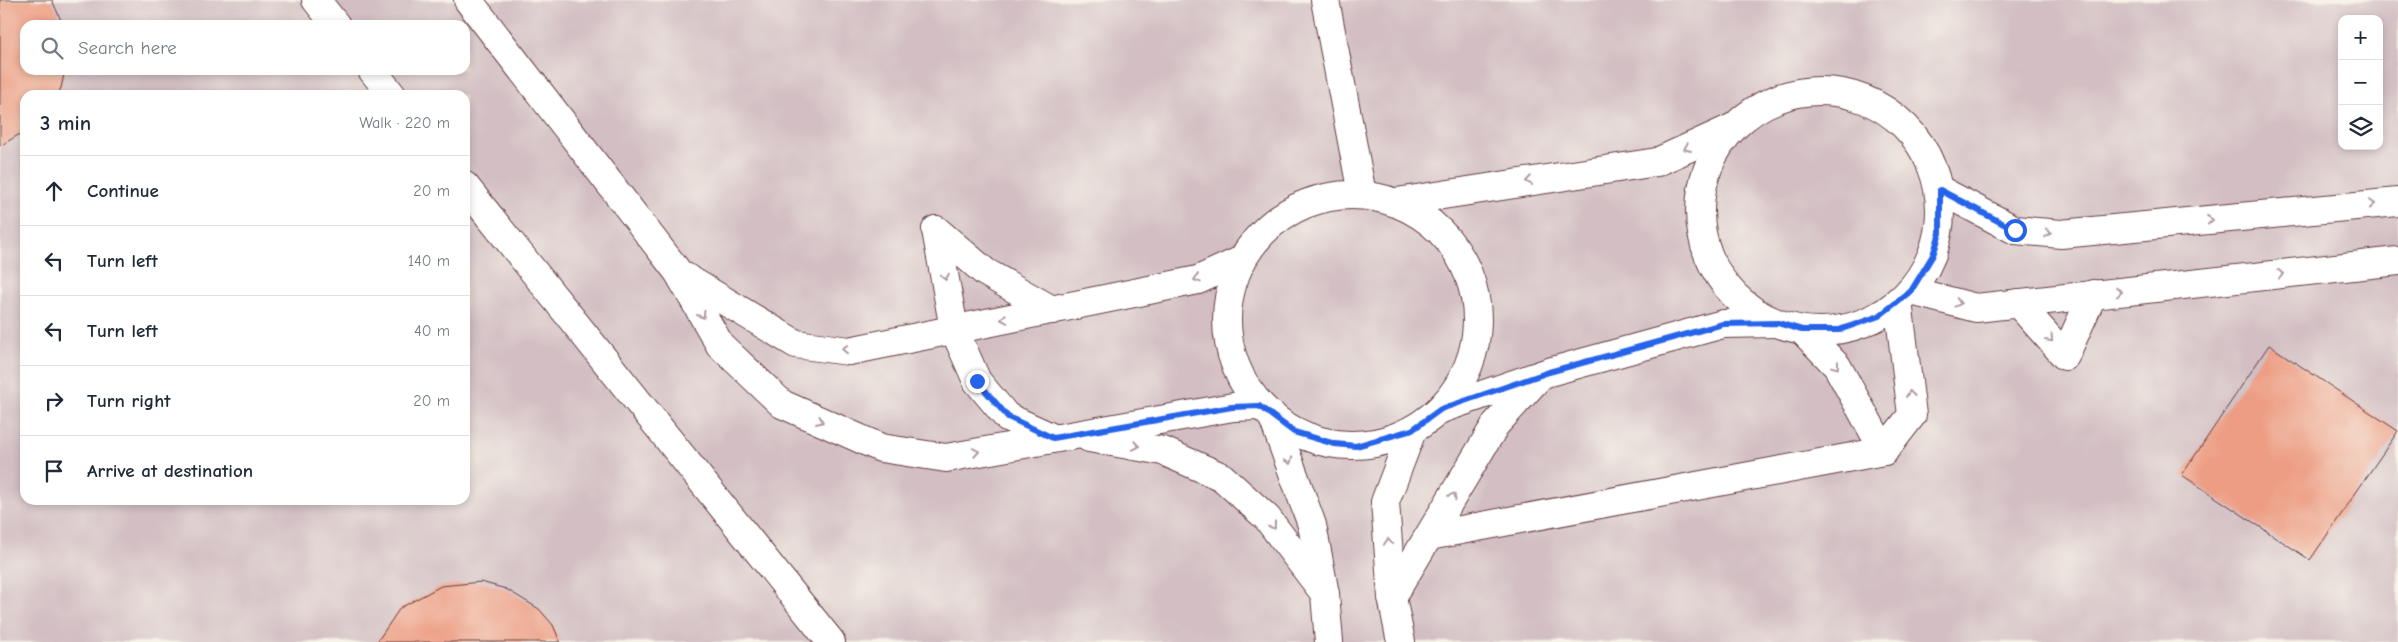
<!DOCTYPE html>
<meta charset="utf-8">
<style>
body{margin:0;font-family:"Comic Neue",sans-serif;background:#f2f2f3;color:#1f2937}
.controls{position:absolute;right:15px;top:15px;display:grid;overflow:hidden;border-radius:10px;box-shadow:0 2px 8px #0003}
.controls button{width:45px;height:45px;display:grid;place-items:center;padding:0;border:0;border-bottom:1px solid #e0e1e3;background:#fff;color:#1f2937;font:25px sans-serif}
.stop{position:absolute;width:15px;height:15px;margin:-11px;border:4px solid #2563eb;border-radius:50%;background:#fff}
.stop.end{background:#2563eb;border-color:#fff;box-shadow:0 1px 5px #0008}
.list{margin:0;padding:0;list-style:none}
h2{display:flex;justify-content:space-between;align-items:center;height:65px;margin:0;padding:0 20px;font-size:21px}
h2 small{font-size:16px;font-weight:400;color:#747a83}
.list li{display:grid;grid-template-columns:32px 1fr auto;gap:15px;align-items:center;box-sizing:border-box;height:70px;padding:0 20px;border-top:1px solid #e0e1e3}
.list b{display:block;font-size:19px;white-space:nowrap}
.list em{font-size:16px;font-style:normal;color:#747a83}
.icon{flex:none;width:28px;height:28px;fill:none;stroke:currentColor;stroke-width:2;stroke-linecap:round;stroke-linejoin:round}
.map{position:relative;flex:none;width:2398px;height:642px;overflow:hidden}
.search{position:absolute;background:#fff;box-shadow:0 2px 8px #0003;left:20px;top:20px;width:450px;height:55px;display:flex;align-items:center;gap:12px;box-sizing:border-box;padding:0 18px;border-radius:15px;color:#747a83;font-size:19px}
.panel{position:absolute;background:#fff;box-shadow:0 2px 8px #0003;left:20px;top:90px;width:450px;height:415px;border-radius:15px}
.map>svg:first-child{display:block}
.industrial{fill:#d2bec3;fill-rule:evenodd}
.building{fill:#ed9d83}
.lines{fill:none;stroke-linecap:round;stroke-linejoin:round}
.street-casing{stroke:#633c41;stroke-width:30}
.street{stroke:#fff;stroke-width:28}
.oneway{stroke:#ae9aa0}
.route{stroke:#2563eb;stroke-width:6}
</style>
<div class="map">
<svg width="2398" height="642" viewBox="0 0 2398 642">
<rect width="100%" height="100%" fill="#f7f3e8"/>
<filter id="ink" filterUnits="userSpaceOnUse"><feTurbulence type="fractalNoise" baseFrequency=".02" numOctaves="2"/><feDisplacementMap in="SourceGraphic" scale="10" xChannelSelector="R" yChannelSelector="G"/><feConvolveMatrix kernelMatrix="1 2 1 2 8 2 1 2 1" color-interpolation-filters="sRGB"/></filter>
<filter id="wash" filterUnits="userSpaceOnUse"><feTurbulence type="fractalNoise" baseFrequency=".0096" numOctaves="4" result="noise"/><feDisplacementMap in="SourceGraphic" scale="20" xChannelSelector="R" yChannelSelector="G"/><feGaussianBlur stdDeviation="1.12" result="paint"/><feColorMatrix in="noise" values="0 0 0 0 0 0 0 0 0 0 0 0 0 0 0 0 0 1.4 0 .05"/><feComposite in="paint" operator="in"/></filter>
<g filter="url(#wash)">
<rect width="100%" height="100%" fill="#eedebc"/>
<path class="industrial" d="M0,0H2398V642H0ZM2342,19H2379V146H2342ZM25,25H465V70H25ZM25,95H465V500H25Z"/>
<g id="blocks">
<g class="building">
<polygon points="0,0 52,0 63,25 25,25 25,70 65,70 61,88 57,95 25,95 25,131 0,146"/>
<polygon points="2269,345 2398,431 2310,560 2182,475"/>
<polygon points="481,582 506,589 539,609 553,625 560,642 377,642 400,608 441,586"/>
</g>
</g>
</g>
<g filter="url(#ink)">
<use href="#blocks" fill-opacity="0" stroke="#633c41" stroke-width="1"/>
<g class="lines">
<g class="street-casing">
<g id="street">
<polyline points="316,0 336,25"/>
<polyline points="468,0 678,272 720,345 782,404 881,448 946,458 1233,407 1259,406"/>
<polyline points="1325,0 1362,194"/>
<polyline points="372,70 392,95"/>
<circle cx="1820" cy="211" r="120"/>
<polyline points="465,186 831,642"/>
<polyline points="1940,190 2015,230 2061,234 2398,202"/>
<circle cx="1352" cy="320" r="125"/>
<polyline points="1397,202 1657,162 1732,128"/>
<polyline points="936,230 954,329 977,381 1007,417 1053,438"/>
<polyline points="936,230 985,272 1052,310"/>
<polyline points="680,274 796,344 849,351 1198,280 1242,260"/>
<polyline points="1911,291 1976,308 2398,261"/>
<polyline points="2018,303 2065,356 2093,294"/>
<polyline points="1802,330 1837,366 1884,451"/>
<polyline points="1441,409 1549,372 1723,324 1777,323"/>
<polyline points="1272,415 1312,525 1325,594 1329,642"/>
<polyline points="1089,438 1163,451 1222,477 1267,518 1325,594"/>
<polyline points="1429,536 1884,451 1912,415 1898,301"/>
<polyline points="1392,597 1496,424 1539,377"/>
<polyline points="1401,642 1392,597 1385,502 1412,431"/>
</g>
</g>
<use href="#street" class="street"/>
</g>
<defs><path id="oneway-chevron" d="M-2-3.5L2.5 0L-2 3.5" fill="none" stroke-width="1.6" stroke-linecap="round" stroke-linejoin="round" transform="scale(1.25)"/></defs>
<g class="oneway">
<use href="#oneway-chevron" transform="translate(1687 148) rotate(157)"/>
<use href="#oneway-chevron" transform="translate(1529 181) rotate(171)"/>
<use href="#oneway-chevron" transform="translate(2372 204) rotate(-5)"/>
<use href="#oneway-chevron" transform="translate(2210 220) rotate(-5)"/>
<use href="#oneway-chevron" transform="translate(2048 233) rotate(5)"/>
<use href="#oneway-chevron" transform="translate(2281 274) rotate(-6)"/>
<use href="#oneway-chevron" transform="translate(945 277) rotate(79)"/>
<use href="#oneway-chevron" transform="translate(1197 279) rotate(162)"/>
<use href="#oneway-chevron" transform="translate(2119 292) rotate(-6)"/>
<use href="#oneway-chevron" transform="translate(1958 303) rotate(15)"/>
<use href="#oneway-chevron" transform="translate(702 315) rotate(60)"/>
<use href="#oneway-chevron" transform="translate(1004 319) rotate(169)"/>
<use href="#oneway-chevron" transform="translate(2050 339) rotate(48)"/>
<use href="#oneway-chevron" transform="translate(845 349) rotate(-178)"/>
<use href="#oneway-chevron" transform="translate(1836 366) rotate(53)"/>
<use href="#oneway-chevron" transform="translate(1910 394) rotate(-97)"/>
<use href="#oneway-chevron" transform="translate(820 421) rotate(24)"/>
<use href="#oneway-chevron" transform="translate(1136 446) rotate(10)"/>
<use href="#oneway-chevron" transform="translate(976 452) rotate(-10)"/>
<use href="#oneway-chevron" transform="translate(1289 461) rotate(70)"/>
<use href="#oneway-chevron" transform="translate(1453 496) rotate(-59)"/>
<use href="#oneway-chevron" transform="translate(1273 526) rotate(53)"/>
<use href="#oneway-chevron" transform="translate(1388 542) rotate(-94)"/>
</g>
</g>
<g class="lines" filter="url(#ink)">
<polyline class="route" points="977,381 1008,417 1053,438 1232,407 1259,406 1294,432 1335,444 1356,446 1412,430 1441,409 1549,372 1723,324 1778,323 1802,330 1839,330 1879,316 1911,291 1933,255 1940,233 1940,190 2015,230"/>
</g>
</svg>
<div class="controls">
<button>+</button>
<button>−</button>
<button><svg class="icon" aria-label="layers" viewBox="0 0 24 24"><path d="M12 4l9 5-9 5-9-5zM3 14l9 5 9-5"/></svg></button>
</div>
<div class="stop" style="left:2015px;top:230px"></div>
<div class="stop end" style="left:977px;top:381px"></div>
<div class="search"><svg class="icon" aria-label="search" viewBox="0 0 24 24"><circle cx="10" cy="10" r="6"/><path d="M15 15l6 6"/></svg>Search here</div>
<section class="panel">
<h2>3 min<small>Walk · 220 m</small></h2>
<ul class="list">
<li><svg class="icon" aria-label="ahead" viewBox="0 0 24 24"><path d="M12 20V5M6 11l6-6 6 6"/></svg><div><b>Continue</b></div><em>20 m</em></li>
<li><svg class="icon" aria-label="left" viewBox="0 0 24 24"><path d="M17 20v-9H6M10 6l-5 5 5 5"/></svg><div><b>Turn left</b></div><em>140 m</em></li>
<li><svg class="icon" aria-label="left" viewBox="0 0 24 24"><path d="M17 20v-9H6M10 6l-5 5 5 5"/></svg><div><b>Turn left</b></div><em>40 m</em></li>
<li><svg class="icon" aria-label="right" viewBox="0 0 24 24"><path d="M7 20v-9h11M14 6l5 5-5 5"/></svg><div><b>Turn right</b></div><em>20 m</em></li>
<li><svg class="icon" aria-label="arrive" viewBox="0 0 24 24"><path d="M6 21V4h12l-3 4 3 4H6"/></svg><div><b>Arrive at destination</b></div></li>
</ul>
</section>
</div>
